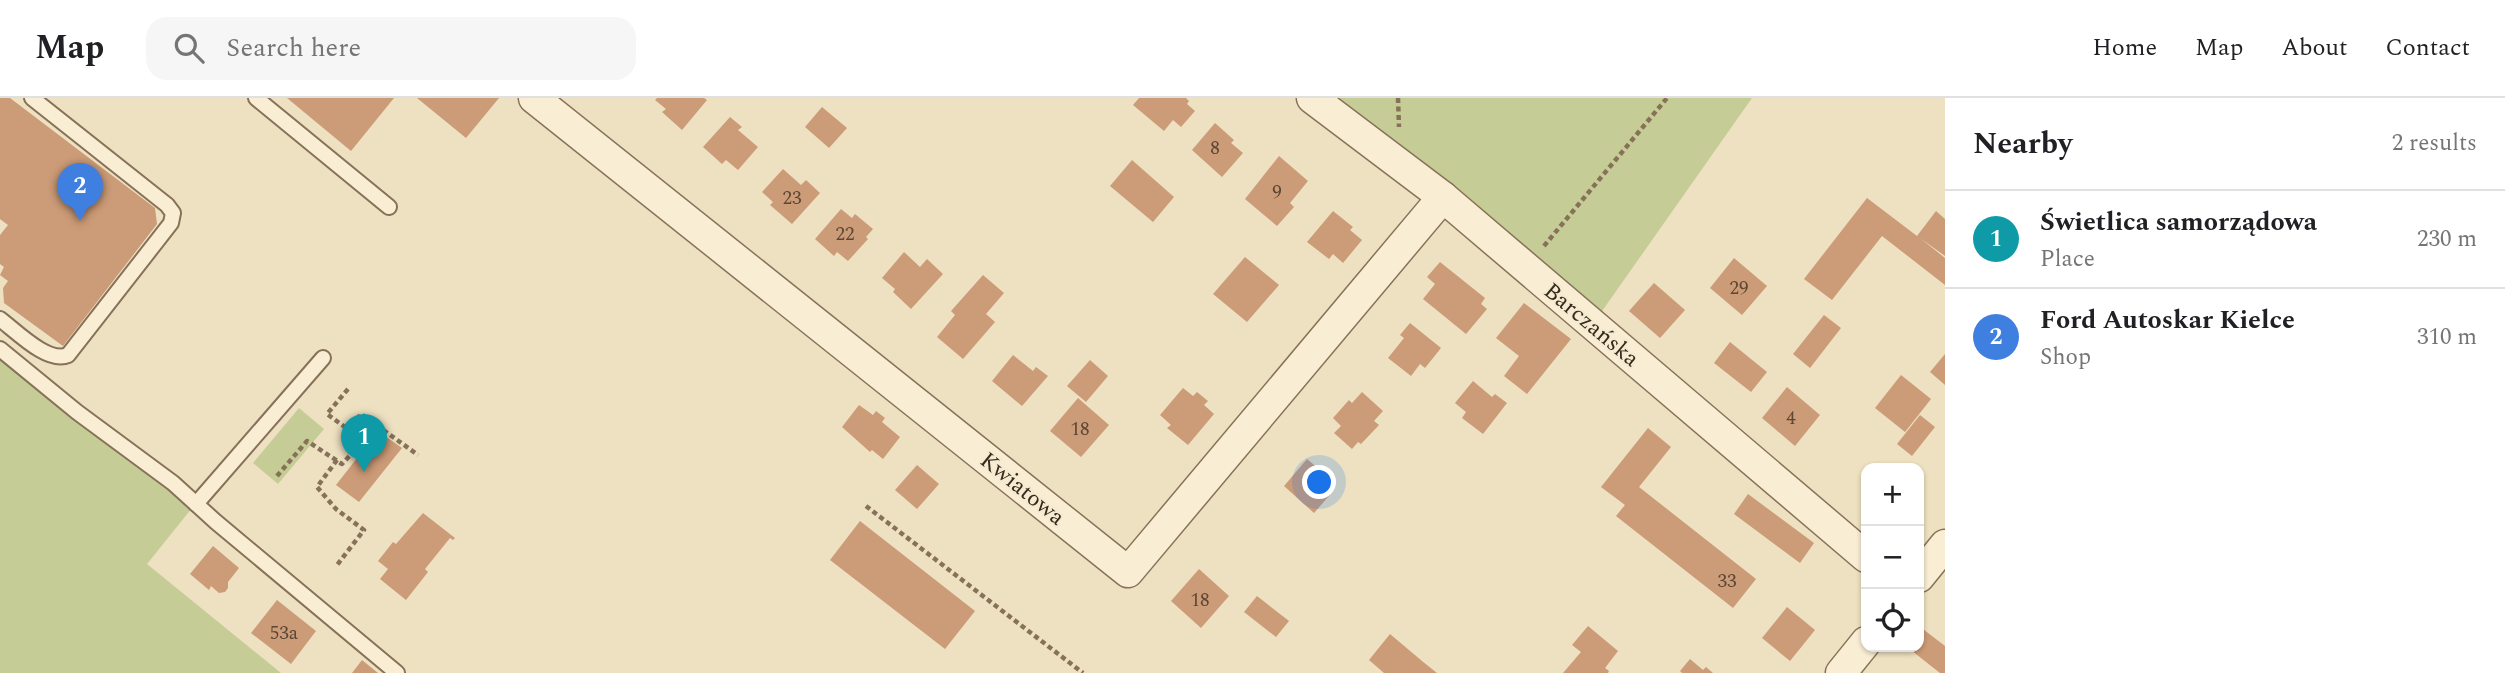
<!DOCTYPE html>
<meta charset="utf-8">
<style>
body{margin:0;font-family:Spectral,serif;background:#f6f6f6;color:#202124}
.controls{position:absolute;right:21px;bottom:21px;display:grid;overflow:hidden;border-radius:14px;box-shadow:0 2px 5px #0004}
.controls button{width:63px;height:63px;display:grid;place-items:center;padding:0;border:0;border-bottom:2px solid #e0e0e0;background:#fff;color:#202124;font:35px sans-serif}
.you{position:absolute;left:1320px;top:385px;width:24px;height:24px;margin:-18px;border:5px solid #fff;border-radius:50%;background:#1a73e8;box-shadow:0 0 0 10px #1a73e833}
.badge{display:grid;place-items:center;width:46px;height:46px;border-radius:50%;background:#1a73e8;color:#fff;font-size:23px;font-weight:700}
.pin{position:absolute;translate:-50% -58px;filter:drop-shadow(0 2px 4px #0008)}
.pin::after{content:'';position:absolute;top:37px;width:24px;height:21px;background:inherit;clip-path:polygon(0 0,100% 0,50% 100%)}
.list{margin:0;padding:0;list-style:none}
h2{display:flex;justify-content:space-between;align-items:center;height:91px;margin:0;padding:0 28px;font-size:30px}
h2 small{font-size:23px;font-weight:400;color:#757577}
.list li{display:grid;grid-template-columns:46px 1fr auto;gap:21px;align-items:center;box-sizing:border-box;height:98px;padding:0 28px;border-top:2px solid #e0e0e0}
.list b{display:block;font-size:26px;white-space:nowrap}
.list p{margin:0;font-size:23px;white-space:nowrap;color:#757577}
.list em{font-size:23px;font-style:normal;color:#757577}
.icon{flex:none;width:38px;height:38px;fill:none;stroke:currentColor;stroke-width:2;stroke-linecap:round;stroke-linejoin:round}
.map{position:relative;flex:none;width:1945px;height:575px;overflow:hidden}
header{display:flex;align-items:center;gap:42px;box-sizing:border-box;height:98px;padding:0 35px;background:#fff;border-bottom:2px solid #e0e0e0}
header strong{font-size:33px}
nav{display:flex;gap:38px;margin-inline-start:auto;font-size:24px}
.search{width:490px;height:63px;background:#f6f6f6;display:flex;align-items:center;gap:18px;box-sizing:border-box;padding:0 24px;border-radius:21px;color:#757577;font-size:26px}
main{display:flex}
aside{flex:1;background:#fff}
.map>svg:first-child{display:block}
.green{fill:#c5cc95}
.building{fill:#cc9b77}
.lines{fill:none;stroke-linecap:round;stroke-linejoin:round}
.lane-casing{stroke:#877259;stroke-width:18}
.street-casing{stroke:#877259;stroke-width:33}
.path{stroke:#877259;stroke-width:4.5;stroke-dasharray:5 3.5;stroke-linecap:butt}
.lane{stroke:#f9eed4;stroke-width:14}
.street{stroke:#f9eed4;stroke-width:30}
.labels{text-anchor:middle;stroke-width:5;stroke-linejoin:round;paint-order:stroke}
.number-label{font-size:19px;fill:#5c4634}
.street-label{font-size:23px;fill:#372a1d;stroke:#f5ebd1}
</style>
<header>
<strong>Map</strong>
<div class="search"><svg class="icon" aria-label="search" viewBox="0 0 24 24"><circle cx="10" cy="10" r="6"/><path d="M15 15l6 6"/></svg>Search here</div>
<nav><a>Home</a><a>Map</a><a>About</a><a>Contact</a></nav>
</header>
<main>
<div class="map">
<svg width="1945" height="575" viewBox="0 0 1945 575">
<rect width="100%" height="100%" fill="#eee1c1"/>
<g class="green">
<polygon points="1338,0 1752,0 1600,216"/>
<polygon points="0,248 196,405 147,466 281,575 0,575"/>
<polygon points="299,310 324,331 278,386 253,365"/>
</g>
<g class="building">
<polygon points="0,0 10,0 155,110 157,126 63,248 4,205 3,190 8,183 0,177 4,169 0,166 0,137 8,127 0,121"/>
<polygon points="287,0 394,0 351,53"/>
<polygon points="417,0 499,0 466,40"/>
<polygon points="657,0 704,0 707,2 682,32 662,14 666,11 655,2"/>
<polygon points="1139,0 1186,0 1189,3 1187,6 1195,13 1181,29 1173,22 1164,33 1133,7"/>
<polygon points="822,9 847,30 829,50 805,29"/>
<polygon points="730,19 742,29 738,32 758,49 738,72 726,62 722,66 703,49"/>
<polygon points="1215,25 1234,42 1231,45 1243,55 1222,79 1192,52"/>
<polygon points="1279,58 1308,83 1290,105 1294,109 1277,128 1245,101"/>
<polygon points="1132,62 1174,99 1153,124 1110,88"/>
<polygon points="783,71 801,87 806,82 820,95 792,126 770,107 773,104 762,94"/>
<polygon points="1867,100 1917,138 1936,113 1945,121 1945,158 1920,140 1945,160 1945,187 1882,138 1832,202 1804,181"/>
<polygon points="841,111 852,120 855,116 873,131 866,139 868,141 848,163 837,154 834,158 815,141"/>
<polygon points="1333,113 1353,129 1350,132 1362,142 1343,165 1333,156 1329,161 1307,144"/>
<polygon points="904,154 920,169 927,161 943,176 911,211 893,194 895,191 882,180"/>
<polygon points="1245,159 1279,187 1247,224 1213,196"/>
<polygon points="1734,160 1767,188 1742,217 1710,190"/>
<polygon points="1440,164 1485,200 1481,206 1487,211 1466,236 1423,201 1435,186 1427,179"/>
<polygon points="983,177 1004,195 986,216 995,224 963,261 937,239 955,217 951,213"/>
<polygon points="1654,185 1685,212 1660,240 1629,213"/>
<polygon points="1524,205 1571,241 1527,296 1504,278 1519,258 1496,240"/>
<polygon points="1824,217 1841,230 1810,270 1793,256"/>
<polygon points="1410,225 1441,250 1425,270 1420,266 1411,278 1388,260 1404,240 1400,237"/>
<polygon points="1730,244 1767,274 1751,294 1714,265"/>
<polygon points="1945,256 1945,287 1930,274"/>
<polygon points="1013,257 1033,273 1036,269 1048,278 1022,308 992,283"/>
<polygon points="1090,262 1108,278 1086,304 1067,288"/>
<polygon points="1901,277 1931,301 1905,334 1875,310"/>
<polygon points="1473,283 1492,299 1495,296 1507,305 1483,336 1462,320 1466,314 1455,305"/>
<polygon points="1787,289 1820,317 1795,348 1762,320"/>
<polygon points="1183,290 1193,298 1197,294 1208,303 1204,307 1214,316 1188,347 1167,330 1171,327 1160,317"/>
<polygon points="1362,294 1383,313 1374,323 1379,327 1361,346 1358,344 1352,351 1334,335 1341,328 1333,320 1349,302 1352,305"/>
<polygon points="1078,300 1109,327 1081,359 1050,333"/>
<polygon points="859,307 873,317 876,313 885,320 882,324 900,339 883,361 872,352 870,354 842,329"/>
<polygon points="1920,317 1935,329 1912,358 1897,346"/>
<polygon points="1648,330 1671,349 1639,389 1756,481 1733,510 1616,418 1625,407 1601,389"/>
<polygon points="378,333 402,350 359,404 336,387"/>
<polygon points="1307,361 1326,377 1324,381 1335,391 1314,415 1284,388"/>
<polygon points="917,367 939,386 917,411 895,392"/>
<polygon points="1748,396 1814,445 1800,465 1734,416"/>
<polygon points="423,415 455,440 453,442 450,440 425,471 428,474 406,502 380,481 388,471 378,463 393,444 396,446"/>
<polygon points="860,423 975,513 945,551 830,462"/>
<polygon points="213,448 239,470 228,484 228,490 225,494 219,495 211,488 209,492 190,476"/>
<polygon points="1199,471 1229,498 1201,530 1171,503"/>
<polygon points="1257,498 1289,523 1276,539 1244,514"/>
<polygon points="277,502 316,533 291,566 251,535"/>
<polygon points="1787,509 1815,532 1790,563 1762,540"/>
<polygon points="1588,528 1618,553 1605,570 1609,573 1608,575 1563,575 1581,554 1572,547"/>
<polygon points="1919,528 1945,548 1945,575 1940,575 1907,549 1919,549"/>
<polygon points="1390,536 1422,563 1437,575 1384,575 1369,562"/>
<polygon points="1690,561 1703,572 1706,569 1713,575 1682,575 1680,573"/>
<polygon points="362,562 378,575 352,575"/>
</g>
<g class="lines">
<g class="lane-casing">
<g id="lane">
<polyline points="256,0 389,109"/>
<path d="M0,221C16,233 48,266 68,257L171,125L173,115L167,107L32,0"/>
<polyline points="0,251 77,314 173,385 216,424 397,575"/>
<polyline points="196,406 323,260"/>
</g>
</g>
<g class="street-casing">
<g id="street">
<polyline points="534,0 1128,474 1443,99"/>
<polyline points="1312,0 1443,99 1866,459"/>
<polyline points="1919,479 1945,447"/>
<polyline points="1841,575 1866,544"/>
</g>
</g>
<g class="path">
<polyline points="1398,0 1399,29"/>
<polyline points="1544,148 1667,0"/>
<polyline points="348,291 327,316 360,340"/>
<polyline points="352,328 361,316 418,357"/>
<polyline points="337,362 317,389 336,411 364,432 337,467"/>
<polyline points="277,378 307,343 342,366 356,351"/>
<polyline points="866,408 1083,575"/>
</g>
<use href="#lane" class="lane"/>
<use href="#street" class="street"/>
</g>
<g class="labels">
<g class="number-label">
<text x="1215" y="56">8</text>
<text x="1277" y="100">9</text>
<text x="792" y="106">23</text>
<text x="845" y="142">22</text>
<text x="1739" y="196">29</text>
<text x="1791" y="326">4</text>
<text x="1080" y="337">18</text>
<text x="1727" y="489">33</text>
<text x="1200" y="508">18</text>
<text x="284" y="541">53a</text>
</g>
<g class="street-label">
<text transform="translate(1592 226) rotate(40)" y="8">Barczańska</text>
<text transform="translate(1023 390) rotate(39)" y="8">Kwiatowa</text>
</g>
</g>
</svg>
<div class="controls">
<button>+</button>
<button>−</button>
<button><svg class="icon" aria-label="locate" viewBox="0 0 24 24"><circle cx="12" cy="12" r="6"/><path d="M12 2v4M12 18v4M2 12h4M18 12h4"/></svg></button>
</div>
<div class="you"></div>
<div class="pin badge" style="left:364px;top:374px;background:#0f9aa8">1</div>
<div class="pin badge" style="left:80px;top:123px;background:#3f7fe0">2</div>
</div>
<aside>
<h2>Nearby<small>2 results</small></h2>
<ul class="list">
<li><span class="badge" style="background:#0f9aa8">1</span><div><b>Świetlica samorządowa</b><p>Place</p></div><em>230 m</em></li>
<li><span class="badge" style="background:#3f7fe0">2</span><div><b>Ford Autoskar Kielce</b><p>Shop</p></div><em>310 m</em></li>
</ul>
</aside>
</main>
